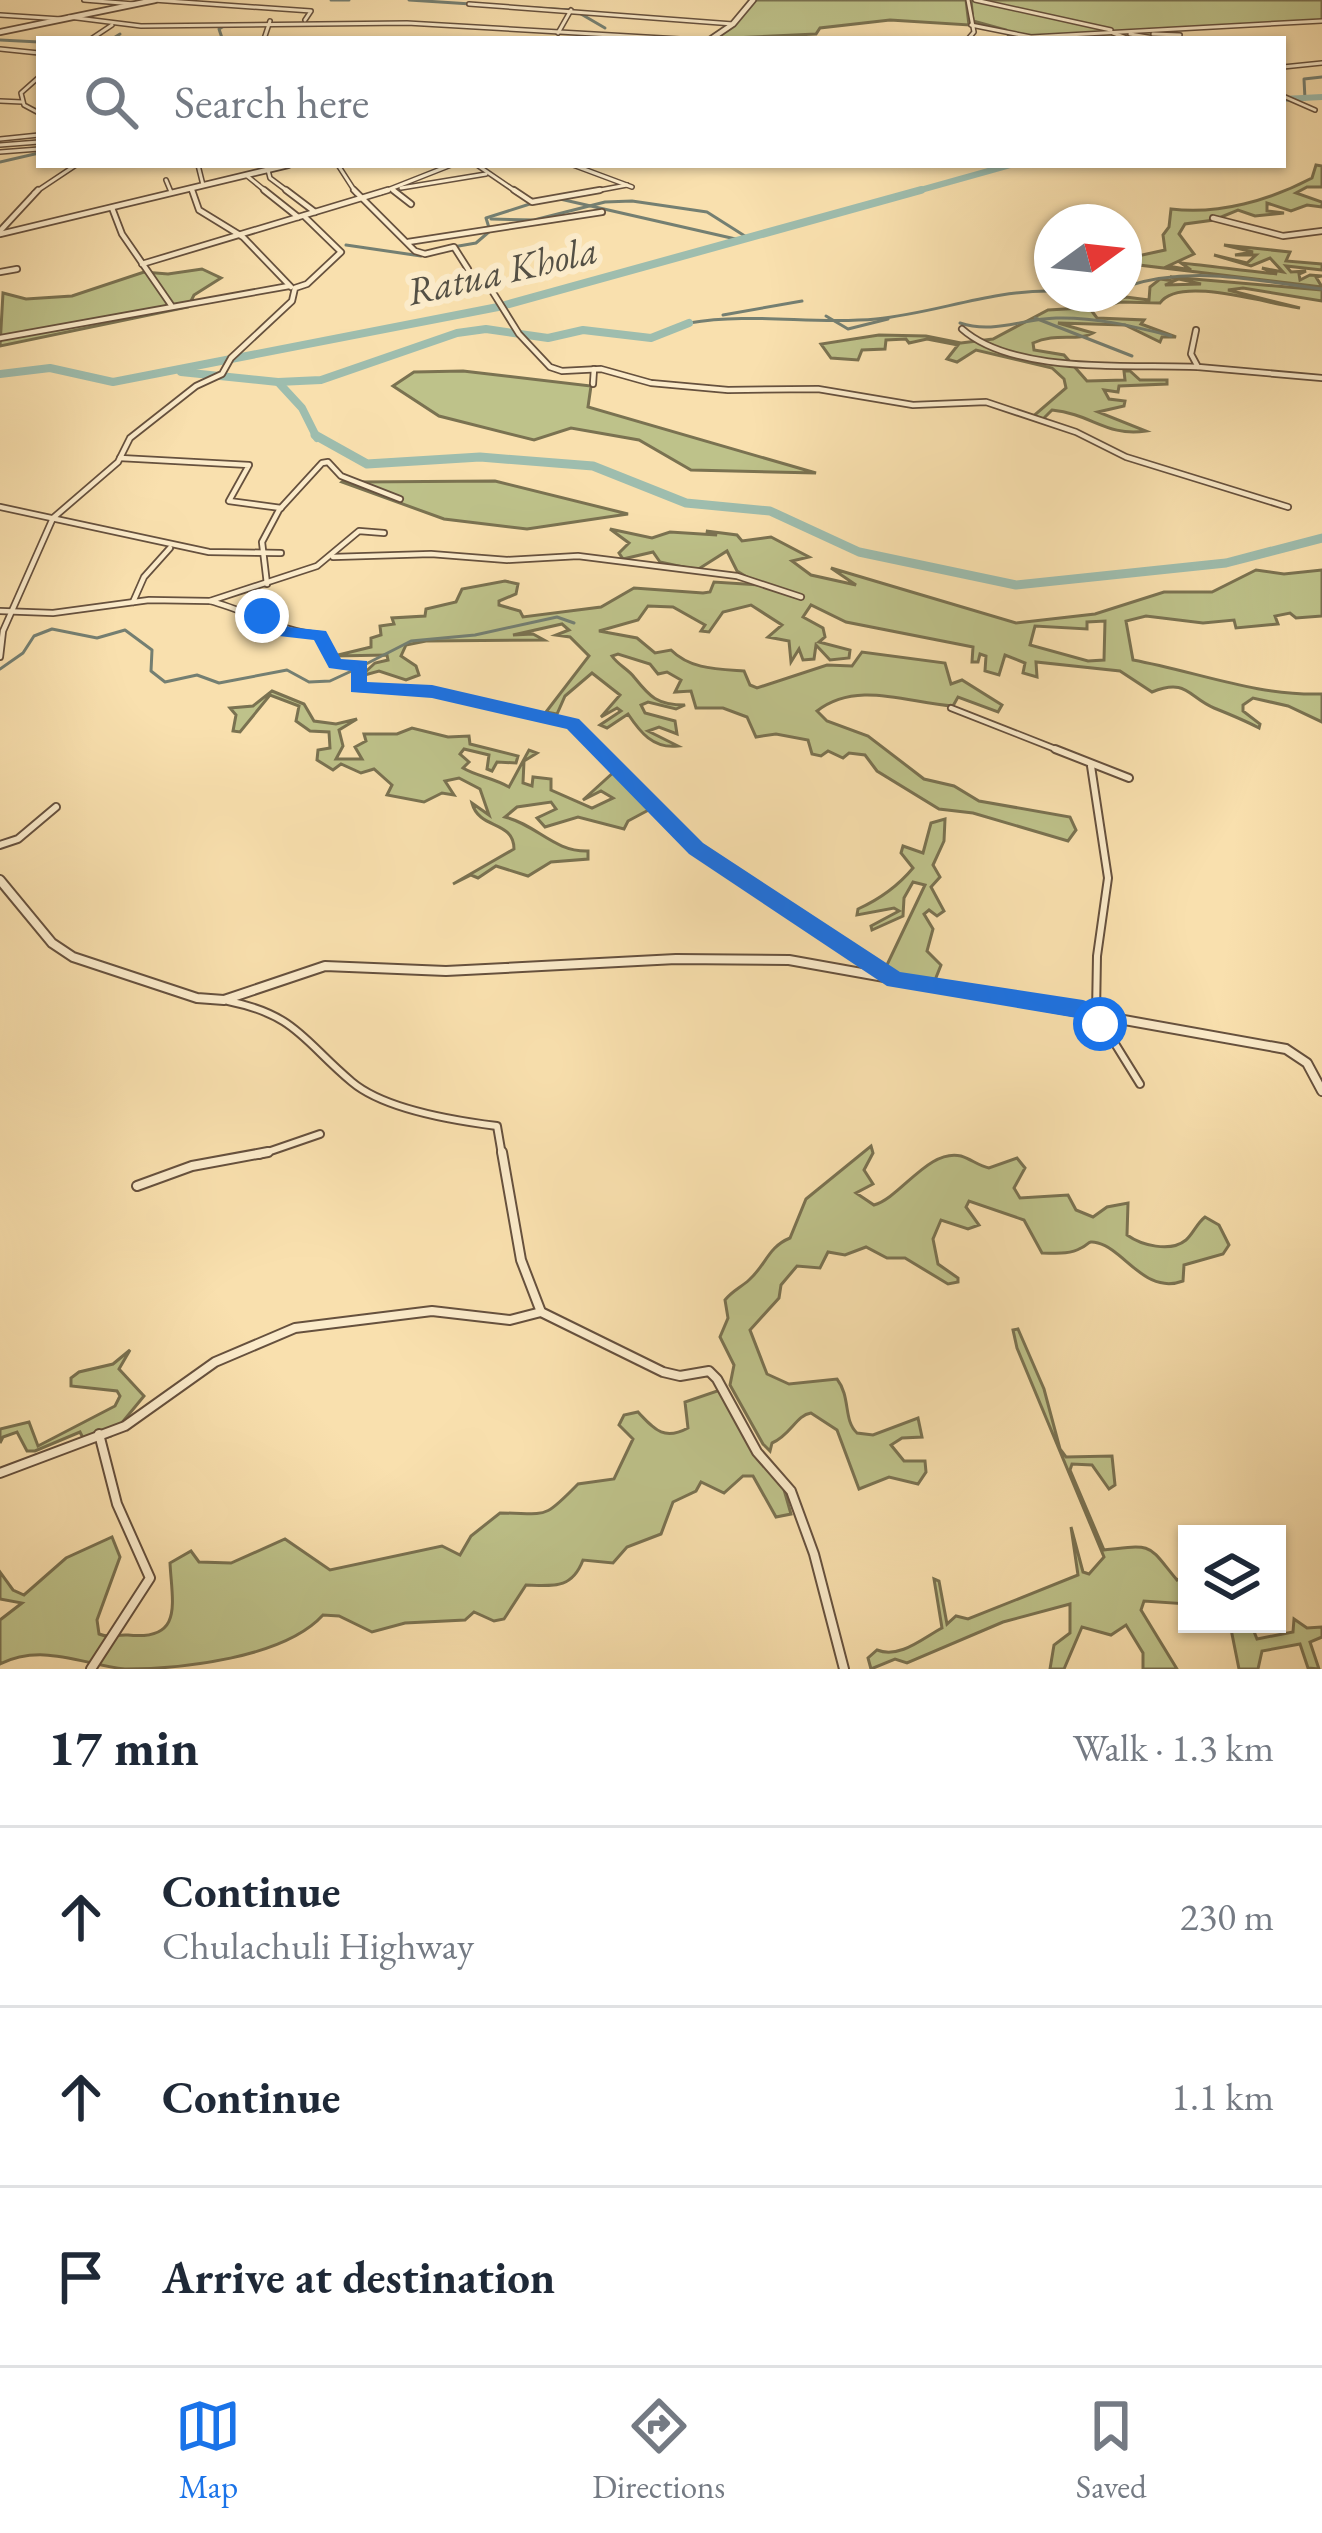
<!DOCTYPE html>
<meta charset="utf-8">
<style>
body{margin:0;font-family:"EB Garamond",serif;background:#f2f2f3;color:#1f2937}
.controls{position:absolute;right:36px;bottom:36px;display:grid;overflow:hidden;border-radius:0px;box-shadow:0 3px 9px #0004}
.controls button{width:108px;height:108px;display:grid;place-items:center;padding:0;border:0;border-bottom:3px solid #e0e1e3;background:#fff;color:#1f2937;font:60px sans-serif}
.compass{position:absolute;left:1034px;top:204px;width:108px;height:108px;border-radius:50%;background:#fff;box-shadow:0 3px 9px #0004;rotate:75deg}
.stop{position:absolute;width:36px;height:36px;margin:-27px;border:9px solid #1a73e8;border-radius:50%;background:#fff}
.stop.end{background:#1a73e8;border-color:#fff;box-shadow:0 3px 12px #0008}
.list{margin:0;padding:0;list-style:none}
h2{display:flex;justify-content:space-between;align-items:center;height:156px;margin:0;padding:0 48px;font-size:51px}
h2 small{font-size:39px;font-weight:400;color:#747a83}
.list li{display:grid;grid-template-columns:78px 1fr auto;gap:36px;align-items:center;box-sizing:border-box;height:180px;padding:0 48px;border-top:3px solid #e0e1e3}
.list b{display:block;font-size:45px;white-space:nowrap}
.list p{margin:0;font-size:39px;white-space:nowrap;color:#747a83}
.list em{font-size:39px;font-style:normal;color:#747a83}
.icon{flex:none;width:66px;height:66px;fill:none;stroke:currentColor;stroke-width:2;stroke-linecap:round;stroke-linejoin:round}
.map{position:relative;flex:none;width:1322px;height:1669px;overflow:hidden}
.search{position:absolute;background:#fff;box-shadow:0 3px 9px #0004;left:36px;right:36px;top:36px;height:132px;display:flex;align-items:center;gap:30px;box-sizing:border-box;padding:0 42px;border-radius:0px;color:#747a83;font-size:45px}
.sheet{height:696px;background:#fff}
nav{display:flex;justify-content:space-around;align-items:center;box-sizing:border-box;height:168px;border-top:3px solid #e0e1e3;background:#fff;font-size:33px;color:#747a83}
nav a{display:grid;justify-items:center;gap:6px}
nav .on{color:#1a73e8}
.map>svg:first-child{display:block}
.green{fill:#bec28a;stroke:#7a7251;stroke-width:3;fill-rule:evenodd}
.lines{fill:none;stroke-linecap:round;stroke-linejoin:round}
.stream{stroke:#747f72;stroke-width:3}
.river-far2{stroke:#9ebdae;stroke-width:6}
.river-far1{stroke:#9ebdae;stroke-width:8}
.river{stroke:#9ebdae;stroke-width:9}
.minor-far3-casing{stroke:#66513e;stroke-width:6}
.minor-far2-casing{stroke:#66513e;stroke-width:8}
.minor-far1-casing{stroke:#66513e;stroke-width:10}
.minor-casing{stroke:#66513e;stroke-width:12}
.tertiary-far1-casing{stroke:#66513e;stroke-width:8}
.tertiary-casing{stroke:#66513e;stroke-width:12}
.minor-far3{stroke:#fbebca;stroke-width:3}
.minor-far2{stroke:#fbebca;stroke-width:4.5}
.minor-far1{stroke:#fbebca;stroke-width:6}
.minor{stroke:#fbebca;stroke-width:8}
.tertiary-far1{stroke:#fbebca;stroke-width:4.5}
.tertiary{stroke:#fbebca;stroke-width:8}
.route{fill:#1a73e8}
.labels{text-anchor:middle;stroke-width:12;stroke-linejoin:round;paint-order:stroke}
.far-water-label{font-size:39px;font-style:italic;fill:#545045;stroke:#fbebca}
</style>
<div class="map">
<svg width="1322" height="1669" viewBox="0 0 1322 1669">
<rect width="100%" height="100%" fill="#f9e0ae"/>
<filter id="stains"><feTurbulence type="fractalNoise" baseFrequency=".00167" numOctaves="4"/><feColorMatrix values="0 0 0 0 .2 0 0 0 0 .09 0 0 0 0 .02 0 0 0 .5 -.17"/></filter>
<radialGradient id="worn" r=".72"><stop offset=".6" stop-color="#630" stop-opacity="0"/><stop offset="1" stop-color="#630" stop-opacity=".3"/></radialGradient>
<g class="green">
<polygon points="754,0 966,0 969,25 890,20 820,28 816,34 712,39 736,23"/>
<polygon points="971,0 1322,0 1322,21 1181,28 1173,32 1177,39 1010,39 1006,30 973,21"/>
<path d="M1316,165L1322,166V187H1307L1296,193L1322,202V207L1307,205L1291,211L1267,203V211L1284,213L1255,216L1238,210L1214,220L1185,224L1179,234L1194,254L1168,266L1191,270L1181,263C1212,266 1245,271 1277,274L1262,268L1283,272L1270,258L1251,266L1214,255L1247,263L1256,255H1235L1253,252L1224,245L1290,252L1286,261L1322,264V270L1286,266L1291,272L1306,271L1299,274L1300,280L1310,275L1322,276L1316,277L1322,287L1130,264L1126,278L1131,282L1124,284V259L1165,250L1163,235L1169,227L1171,209C1219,215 1270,200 1312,178Z"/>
<polygon points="202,269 221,278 194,295 188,307 0,346 3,293 26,299 72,296 144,272 168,274"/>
<path d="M1170,277L1322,290V301L1243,288L1228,290L1300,308C1268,304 1179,275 1160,303L1120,302L1091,310L1097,318L1144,320L1141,324L1176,337H1162L1160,342L1125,325L1058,323L1093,333C1077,342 1056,332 1033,343L1034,350L1064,355L1087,381L1125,380L1124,371H1130L1140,380H1167V384L1119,386L1118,392L1104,390L1109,399L1125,401L1124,406L1098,412L1146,431C1106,437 1092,414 1052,410L1041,421L1031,418L1066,388L1064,379L1052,368L976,350L957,362L947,359L958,345L927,339L909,343L906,339L886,340L885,349L862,350L858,360L831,358L821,344L879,335L926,336L961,343L993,339L1048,310L1083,308L1126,297L1149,300L1150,287L1160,279L1174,281L1165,285L1201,284Z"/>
<polygon points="463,371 591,386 588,407 816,473 691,470 639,440 571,428 534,440 439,416 393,386 414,372"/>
<polygon points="347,478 356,482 495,481 628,514 527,529 444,519 342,482"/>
<path d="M610,529L652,538L670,532L717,535L706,531L737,535L742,541L771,537L809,557L792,561L811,575L856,585L831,568L1016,623L1095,614L1164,592H1212L1256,570L1284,574L1322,570V616L1296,618L1290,613L1275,616L1278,624L1236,628L1234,620L1203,623L1146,616L1126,621L1133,660C1198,672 1256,696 1322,694V722L1288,706L1253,698L1243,705V711L1260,724L1259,728C1244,720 1229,714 1214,708C1188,697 1187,678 1152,692L1120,671L1036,662L1037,677L1023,673L1025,663L1005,655L999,675L985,671L986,656L980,654L978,662H972L973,647L846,622L811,605L803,617L823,628L825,637L819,642L850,650L849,658L830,660L816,645L814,659L803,660L799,649L791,662L789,641L768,637L782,625L751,605L723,612L709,632L701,631L705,625L673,607L648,606L638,620L599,631L637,638L655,653L671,650C690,669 716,669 744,671L750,685L757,688L827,665L852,666L862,652L945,663L951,684L962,680L1002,705L998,712L958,697L953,706C908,703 857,680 817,711L827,721L868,736L924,779L954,786L979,801L1070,817L1076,830L1068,841L973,813L939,809L877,771L865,755L849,753L843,758L828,751L821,756L812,754L808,740L776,734L756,737L747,717L723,708H696L691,691L675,692L681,680L667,672L658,674L650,664L618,654L612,656C618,665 628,669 634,677C650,697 657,705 685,705L676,709L648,702L641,705L645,713L675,721L677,734L659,727L648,731L678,746C653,749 640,732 628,714L607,728L600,725L621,711L617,708L601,717L620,695L592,673L565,696L557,714L546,712L589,656L570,637L556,635L569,630L562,624L513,635L533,634L544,640L426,641L406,645L401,656L416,666L419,675L406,680L379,671L361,676L375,663L388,660L387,655L334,656L371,647V638L381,635L380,626L394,624L392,618L425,616L426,609L456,602L462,589L505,581L518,584L516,594L499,601V605L520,611L523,617L601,607L634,588L703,593L710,592L714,582L760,585L737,571L727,551L697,570L660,562L653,552L623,559L619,553L629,543ZM1105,621L1104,660L1088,661L1030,645L1035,626L1087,629V622Z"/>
<path d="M272,691L304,704L314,721L336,724L357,719L339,730L343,746L336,759H362L355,747L366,741L364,734H397L412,728L448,737L469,736L470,744L518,756L516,763L497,762L492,771L487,769L489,755L464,749L460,754L469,762L463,768C476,776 494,778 509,787L529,750L537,753L524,761L523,783L532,786L533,777L551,779V790L592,808L613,798L601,791L583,800L615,771L656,806L628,821L624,829L578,817L545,827L537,818L556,809L551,802L517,807L505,817C537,825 554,852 588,851V859L551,862L528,876L496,866L478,878L471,875L453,884L514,849C514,820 479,830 472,803L489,815L480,789L459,778L445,781L454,795L442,793L424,802L387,795L392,785L374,769L361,773L341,764L333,770L317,760L318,750L330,748L329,732L310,731L296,721L299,706L270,695L240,732L233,731L236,715L230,708L253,706Z"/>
<path d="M945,819L944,841L933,865L940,877L931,887L944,911L937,916L929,910L924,914L933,929L927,951L941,965L933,985L899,979L885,969L925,885L913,882L904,898L903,916L872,930L871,926L899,911L894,908L857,915L858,909C880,899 898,886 913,868L901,853L903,846L923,853L931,823Z"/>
<path d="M871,1146L873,1153L864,1170L873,1184L856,1193L874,1205C900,1198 929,1148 961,1156C971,1159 979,1166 989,1168L1017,1158L1025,1168L1014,1188L1020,1198L1068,1195L1076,1210L1093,1217L1107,1207L1128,1203L1127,1235C1141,1245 1170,1253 1186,1240C1193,1234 1197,1223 1205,1217L1219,1225L1229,1245L1223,1254L1184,1265L1183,1281C1145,1295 1125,1250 1098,1243C1087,1240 1090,1244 1081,1248C1069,1255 1055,1253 1042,1253L1024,1220L969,1201L966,1207L979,1225L968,1229L941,1220L933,1239L938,1264L958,1278V1282L948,1284L905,1258H887L866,1247L845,1255L828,1252L820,1268L797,1266L781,1285L779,1298L750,1330L767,1374L789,1384L837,1379C851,1397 843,1420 857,1433L873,1435L918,1418L922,1437L902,1438L891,1445L904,1461H925L926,1472L918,1484L889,1477L859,1489L837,1430L811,1413C796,1415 791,1435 772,1443L770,1451L763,1444L730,1385L734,1365L720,1337L728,1318L725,1300C732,1291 740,1288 749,1280C766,1265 768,1247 790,1238L806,1199Z"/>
<path d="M1018,1329L1044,1389L1060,1449L1066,1457L1112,1456L1115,1485L1109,1489L1092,1465L1072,1464L1070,1470L1104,1550C1155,1544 1147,1544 1177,1580L1187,1574V1604L1144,1601L1141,1610L1177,1669H1143V1653L1126,1625L1111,1635L1082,1627L1064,1669H1050L1054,1645L1070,1633V1604L1003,1622L907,1663L895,1659L871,1669L868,1658L877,1650C900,1659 923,1638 942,1628L934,1579L939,1581L947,1624L956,1616L968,1619L1078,1575L1071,1527L1083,1572L1089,1574L1104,1557L1017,1348L1013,1330Z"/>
<polygon points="130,1350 119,1369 144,1396 111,1436 86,1444 80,1432 35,1451 27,1451 17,1432 3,1437 0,1443 0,1429 29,1422 38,1446 115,1406 120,1396 117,1391 71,1386 71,1378 79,1372 113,1364"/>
<path d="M720,1390L783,1486L791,1514L776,1517L753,1476H743L724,1493L701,1482L696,1491L673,1502L661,1534L627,1547L613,1563L583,1560C572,1589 554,1586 526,1585L504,1619L494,1621L474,1612L465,1620L405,1623L372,1632L339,1616L323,1615C284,1658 181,1669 125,1669C81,1664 42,1643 0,1664V1620L22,1603L0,1599V1572L13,1590L24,1595L66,1558L112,1537L120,1557L97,1620L99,1634C111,1639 116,1634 128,1635C184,1641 172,1603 170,1563L191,1551L199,1562L231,1563L285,1539L330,1570L442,1546L460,1555L471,1536L500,1513C548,1513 542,1521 578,1484L614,1479L633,1439L619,1425L624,1415L638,1412C655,1430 664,1441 688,1428L685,1402Z"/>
<polygon points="1294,1619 1307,1628 1322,1627 1322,1637 1310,1642 1319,1669 1308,1668 1300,1644 1262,1651 1258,1669 1239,1669 1230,1624 1251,1624 1257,1639 1293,1632"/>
</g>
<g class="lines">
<g class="stream">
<polyline points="331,0 349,0"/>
<polyline points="409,0 471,4"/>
<polyline points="534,8 572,10"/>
<polyline points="581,14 605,28"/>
<polyline points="112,39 120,34"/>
<polyline points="181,39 222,38 219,29 224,26"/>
<polyline points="0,40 39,42"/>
<polyline points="1305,99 1304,79 1322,77"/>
<polyline points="0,162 39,153"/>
<polyline points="560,199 740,240"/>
<polyline points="491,219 534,220 605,202 632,201 707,212 748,238"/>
<polyline points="346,245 421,256"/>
<polyline points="453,247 476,243 490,231 486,218 533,203"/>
<path d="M1124,287C1190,265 1254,280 1322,289"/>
<polyline points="723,315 802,301"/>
<polyline points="826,316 848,329 888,319"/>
<polyline points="1035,318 1132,356"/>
<path d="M689,323C752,312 814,325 876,319C936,313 991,290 1052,291"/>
<path d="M960,323C993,334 1022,319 1056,318C1095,317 1133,326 1171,336"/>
<polyline points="366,664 411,641 475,635 557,617 574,623"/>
<polyline points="0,669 23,653 34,636 52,629 97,638 125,630 152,650 151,671 165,682 197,675 219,683 287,670 309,682 330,681 358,668"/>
</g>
<g class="river-far2">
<polyline points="1283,99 1322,97"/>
<polyline points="910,193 1010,165"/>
</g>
<g class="river-far1">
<polyline points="181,372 278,382 302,408 317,438"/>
<polyline points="0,374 50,368 113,382 498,307 921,190"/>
<polyline points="278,382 321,380 457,333 486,329 548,338 583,330 651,338 689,323"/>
</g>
<polyline class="river" points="315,435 367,464 480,457 593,466 686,503 770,511 859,552 1016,585 1226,563 1322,538"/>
<g class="minor-far3-casing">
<g id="minor-far3">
<polyline points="84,0 134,4"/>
<polyline points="153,0 311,11 305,20"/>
<polyline points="968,0 974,32 968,39"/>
<polyline points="975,0 1111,30"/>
<polyline points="469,4 733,24"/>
<polyline points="0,15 61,19"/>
<polyline points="69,17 141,26 407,23 680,39"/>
<polyline points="971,25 1031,37 1322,21"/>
<polyline points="558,33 571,10"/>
<polyline points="1113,33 1129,39"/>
<polyline points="1130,34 1159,39"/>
<polyline points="1153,34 1180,35"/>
<polyline points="91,39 112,25"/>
<polyline points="264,39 270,21"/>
<polyline points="0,49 39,53"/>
<polyline points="1283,67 1322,63"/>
<polyline points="39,77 21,93 24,105 39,113"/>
<polyline points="1283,96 1315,110"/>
<polyline points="0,101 22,102"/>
<polyline points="0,139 39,135"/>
<polyline points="0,145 39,142"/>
<polyline points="0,152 39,149"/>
<polyline points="198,165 203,185"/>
<polyline points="338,165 356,193"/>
<polyline points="477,165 518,193"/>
<polyline points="573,165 632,187"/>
<polyline points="268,170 270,178 290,193"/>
<polyline points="246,175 268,193"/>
<polyline points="166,180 171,192"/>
<polyline points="191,188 193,193"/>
<polyline points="401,188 486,174"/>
<polyline points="34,193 76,165"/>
<polyline points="380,193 451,165"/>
<polyline points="584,193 627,185"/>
</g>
</g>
<g class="minor-far2-casing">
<g id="minor-far2">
<polyline points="192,190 199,210 243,237 291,287"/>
<polyline points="264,190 298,217"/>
<polyline points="286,190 315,212"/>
<polyline points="354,190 415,251 425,254 454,247 468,269"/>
<polyline points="393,190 411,204"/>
<polyline points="514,190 532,202 600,190"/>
<polyline points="112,208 122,234 171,305"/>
<polyline points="1213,218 1283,236 1322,231"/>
<polyline points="0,231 38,190"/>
<polyline points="408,242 602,212"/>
<polyline points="142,264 388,190"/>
<polyline points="0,272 17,269"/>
<polyline points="489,286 519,334 550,367 562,371 601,369 651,383 728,390 818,389 913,405 986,402 1076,432 1126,457 1288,507"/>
<path d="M962,329C1014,375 1130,364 1198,367"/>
<polyline points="1196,330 1191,354 1198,367 1322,378"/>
<polyline points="0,338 289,286"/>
<polyline points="593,384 594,369"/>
<polyline points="120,458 249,465 229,501 281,508"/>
<polyline points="0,507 209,552 281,553"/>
<polyline points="333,557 431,554 507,560 578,556 737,576 801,597"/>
<polyline points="267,584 262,542 279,510 322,463 328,462 341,476 400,499"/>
<path d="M210,601C249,611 280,632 320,635L335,664L361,665L357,688L432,691L573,724L601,752"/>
<polyline points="133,602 144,577 170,548"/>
<polyline points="0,611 53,613 149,600 210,601 317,566 359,531 384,533"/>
<polyline points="0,657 3,631 53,518 118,462 130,438 196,386 222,374 231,358 292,301 295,288 307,284 341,252 304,216"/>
<polyline points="951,708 1063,752"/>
</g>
</g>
<g class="minor-far1-casing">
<g id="minor-far1">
<polyline points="598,749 696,849 893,977"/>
<polyline points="1055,749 1129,778"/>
<polyline points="1091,766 1108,878 1097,956 1096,1013 1140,1084"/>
<polyline points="0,845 18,839 56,807"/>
<path d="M228,1001C297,1015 304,1042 352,1082C384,1109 457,1121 497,1126L502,1155"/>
<polyline points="259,1155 320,1134"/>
</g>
</g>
<g class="minor-casing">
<g id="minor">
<polyline points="502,1152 521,1260 541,1312 663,1372 680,1376 709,1371 717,1379 757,1452 791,1491 814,1554 844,1669"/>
<polyline points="137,1186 192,1166 268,1152"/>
<polyline points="0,1473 125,1426 215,1362 295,1328 432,1311 510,1320 541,1312"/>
<polyline points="91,1669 150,1578 117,1504 99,1434"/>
</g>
</g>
<g class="tertiary-far1-casing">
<g id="tertiary-far1">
<polyline points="0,32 155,0"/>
<polyline points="711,39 733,24 753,0"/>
<polyline points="0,234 288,165"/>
</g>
</g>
<g class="tertiary-casing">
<polyline id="tertiary" points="0,880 52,943 73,957 197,998 224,1000 325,966 446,971 676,959 789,960 1286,1049 1307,1063 1322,1091"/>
</g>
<use href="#minor-far3" class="minor-far3"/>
<use href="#minor-far2" class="minor-far2"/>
<use href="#minor-far1" class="minor-far1"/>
<use href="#minor" class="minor"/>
<use href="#tertiary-far1" class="tertiary-far1"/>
<use href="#tertiary" class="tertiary"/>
</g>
<polygon class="route" points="262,611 289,627 326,631 341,659 367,661 367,682 432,685 579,719 703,843 900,972 1083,1000 1104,1007 1111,1024 1108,1030 1093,1030 1083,1019 887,986 689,854 567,729 432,698 351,692 351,671 329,668 314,640 279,636 257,620 257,612"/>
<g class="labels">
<g class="far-water-label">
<text transform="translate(502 270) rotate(-13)" y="14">Ratua Khola</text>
</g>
</g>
<rect width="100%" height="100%" filter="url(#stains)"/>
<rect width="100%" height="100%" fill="url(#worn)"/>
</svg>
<div class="controls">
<button><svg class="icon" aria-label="layers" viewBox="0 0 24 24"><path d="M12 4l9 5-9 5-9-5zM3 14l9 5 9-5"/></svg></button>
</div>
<svg class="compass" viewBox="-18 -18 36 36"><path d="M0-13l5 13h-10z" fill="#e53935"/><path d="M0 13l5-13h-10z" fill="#747a83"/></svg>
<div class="stop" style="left:1100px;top:1024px"></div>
<div class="stop end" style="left:262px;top:616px"></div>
<div class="search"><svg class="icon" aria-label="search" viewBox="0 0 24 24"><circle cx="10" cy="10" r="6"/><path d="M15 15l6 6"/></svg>Search here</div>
</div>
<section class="sheet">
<h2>17 min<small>Walk · 1.3 km</small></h2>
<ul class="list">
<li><svg class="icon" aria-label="ahead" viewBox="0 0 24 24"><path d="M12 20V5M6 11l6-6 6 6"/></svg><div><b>Continue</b><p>Chulachuli Highway</p></div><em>230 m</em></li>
<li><svg class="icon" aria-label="ahead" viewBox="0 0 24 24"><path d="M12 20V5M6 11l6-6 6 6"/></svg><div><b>Continue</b></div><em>1.1 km</em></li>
<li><svg class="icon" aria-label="arrive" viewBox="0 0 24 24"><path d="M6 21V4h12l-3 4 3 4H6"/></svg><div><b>Arrive at destination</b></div></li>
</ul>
</section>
<nav>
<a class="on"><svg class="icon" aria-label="map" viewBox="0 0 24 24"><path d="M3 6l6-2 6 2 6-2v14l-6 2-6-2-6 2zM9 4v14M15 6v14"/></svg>Map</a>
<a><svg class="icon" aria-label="directions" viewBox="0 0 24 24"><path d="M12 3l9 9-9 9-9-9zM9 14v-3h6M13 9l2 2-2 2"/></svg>Directions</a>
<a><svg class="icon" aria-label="saved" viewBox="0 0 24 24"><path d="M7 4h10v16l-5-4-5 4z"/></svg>Saved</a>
</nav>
